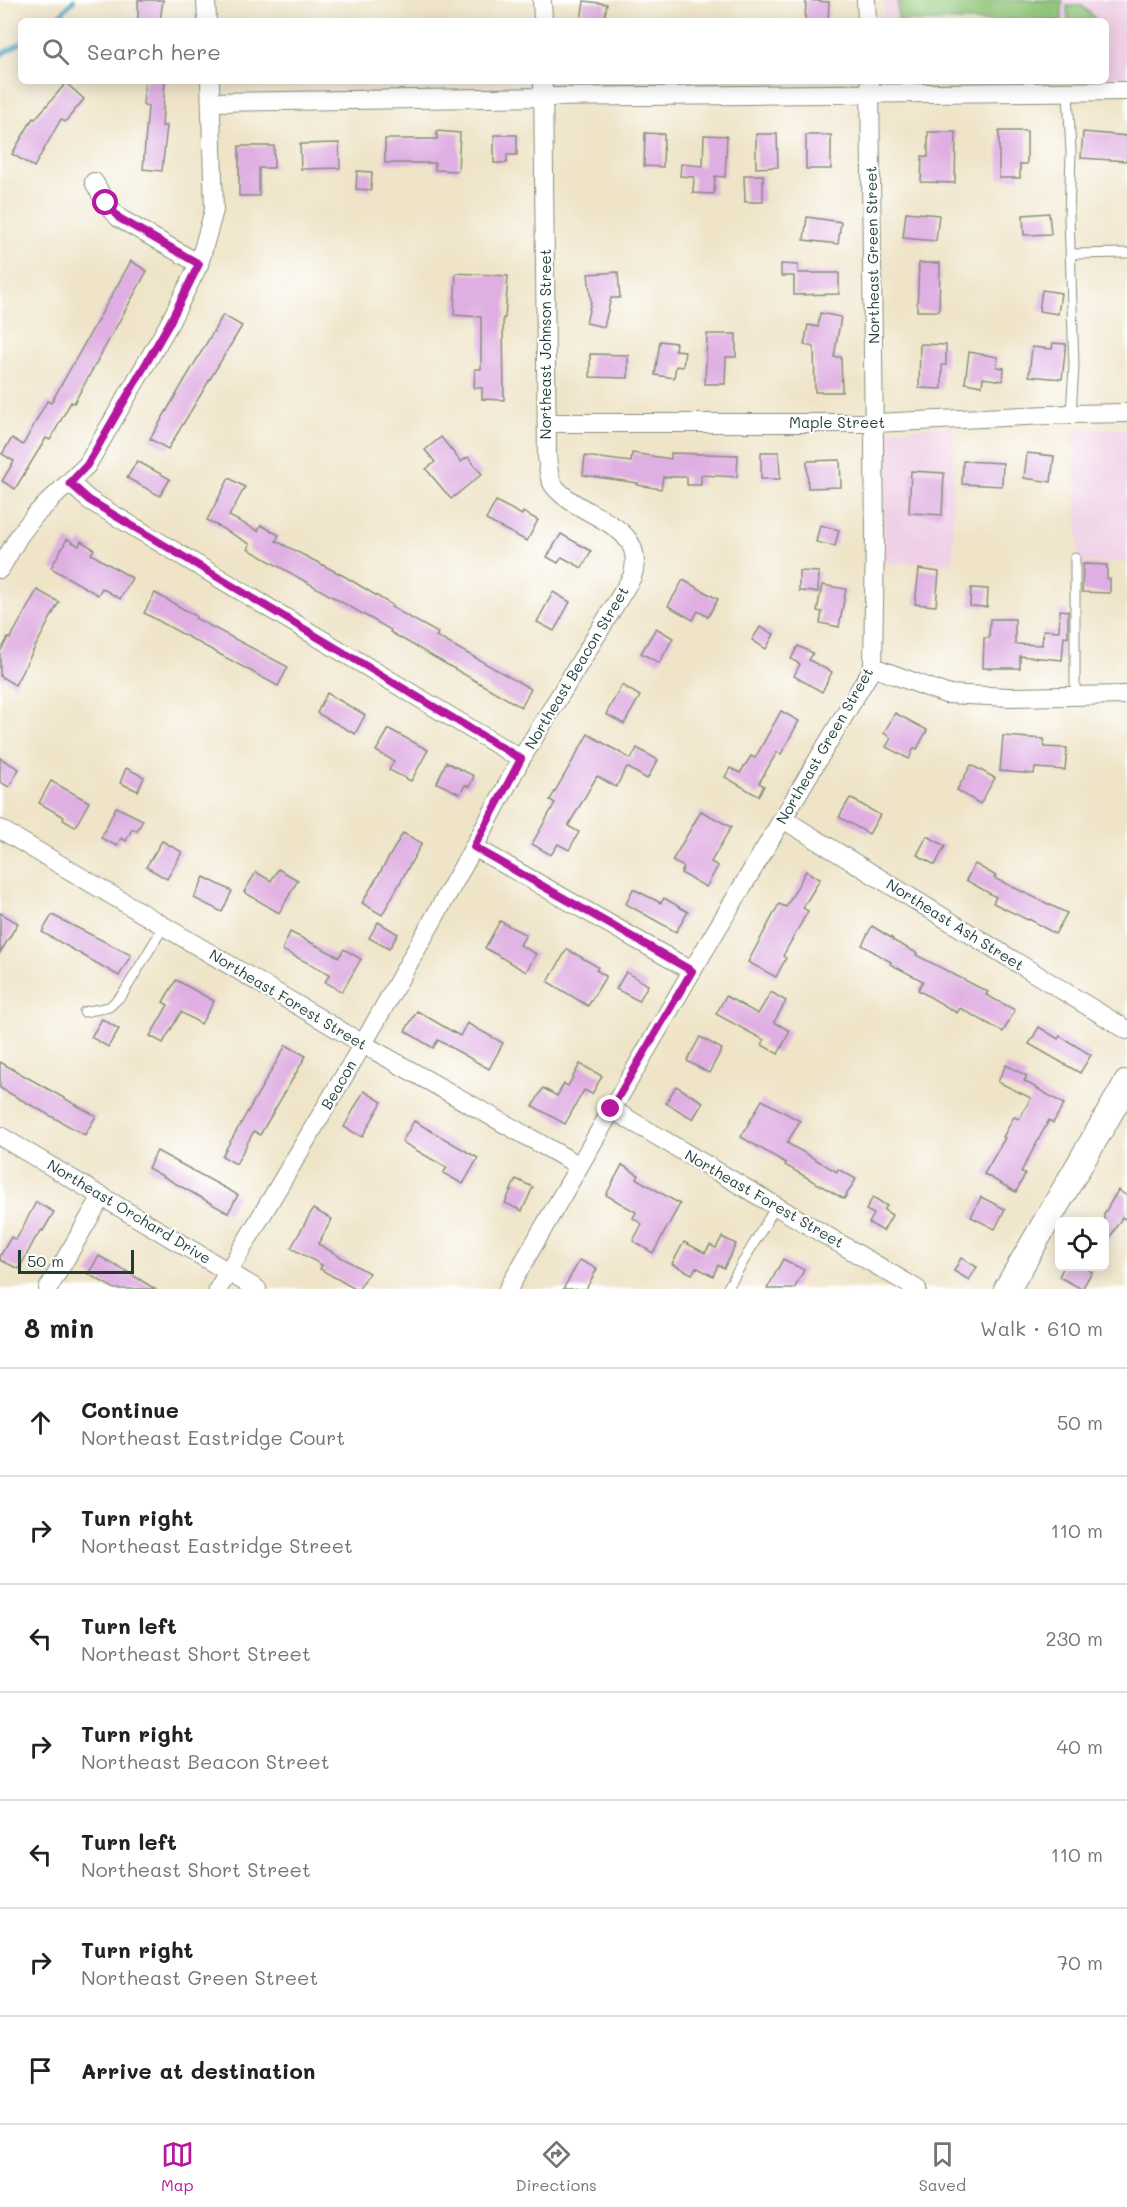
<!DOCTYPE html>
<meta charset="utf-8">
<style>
body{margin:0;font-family:Mali,sans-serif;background:#f6f6f6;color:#202124}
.controls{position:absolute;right:18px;bottom:18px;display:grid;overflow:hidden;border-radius:9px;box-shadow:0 3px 15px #0003}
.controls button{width:54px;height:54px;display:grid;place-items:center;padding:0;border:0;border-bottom:2px solid #e0e0e0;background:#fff;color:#202124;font:30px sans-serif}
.scale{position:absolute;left:18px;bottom:15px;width:116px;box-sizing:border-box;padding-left:6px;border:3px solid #1f3d34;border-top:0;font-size:16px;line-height:21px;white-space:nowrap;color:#1f3d34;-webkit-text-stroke:4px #fff;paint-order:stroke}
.stop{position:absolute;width:18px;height:18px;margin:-14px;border:4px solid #b5179e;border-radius:50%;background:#fff}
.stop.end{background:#b5179e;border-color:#fff;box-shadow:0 2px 6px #0008}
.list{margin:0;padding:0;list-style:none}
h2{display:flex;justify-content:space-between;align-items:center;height:78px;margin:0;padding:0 24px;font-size:26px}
h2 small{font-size:20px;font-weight:400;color:#757577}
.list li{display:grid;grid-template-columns:39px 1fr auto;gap:18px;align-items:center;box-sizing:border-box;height:108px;padding:0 24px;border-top:2px solid #e0e0e0}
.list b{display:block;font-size:22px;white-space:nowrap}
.list p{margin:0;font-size:20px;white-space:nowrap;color:#757577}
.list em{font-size:20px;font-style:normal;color:#757577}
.icon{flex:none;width:33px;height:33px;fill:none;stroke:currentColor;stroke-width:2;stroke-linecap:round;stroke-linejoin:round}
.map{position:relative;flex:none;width:1127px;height:1289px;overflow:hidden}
.search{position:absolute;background:#fff;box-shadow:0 3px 15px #0003;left:18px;right:18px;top:18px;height:66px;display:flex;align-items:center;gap:15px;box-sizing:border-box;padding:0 21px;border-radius:9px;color:#757577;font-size:22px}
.sheet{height:834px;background:#fff}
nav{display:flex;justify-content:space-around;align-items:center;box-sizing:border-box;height:84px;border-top:2px solid #e0e0e0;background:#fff;font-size:16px;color:#757577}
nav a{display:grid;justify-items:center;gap:3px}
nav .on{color:#b5179e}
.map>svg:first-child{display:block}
.built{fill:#efd0e6}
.green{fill:#8fc578;stroke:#578156;stroke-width:1.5}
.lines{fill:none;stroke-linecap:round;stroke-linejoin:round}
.stream{stroke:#47a7c6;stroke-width:4.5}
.building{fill:#dfaee2}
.service-casing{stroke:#87907e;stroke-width:11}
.minor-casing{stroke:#87907e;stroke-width:20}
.secondary-casing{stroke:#87907e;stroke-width:28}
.service{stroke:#fff;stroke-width:9}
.minor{stroke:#fff;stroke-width:18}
.secondary{stroke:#fff;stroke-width:26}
.route{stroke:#b5179e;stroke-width:8}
.labels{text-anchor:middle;stroke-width:4.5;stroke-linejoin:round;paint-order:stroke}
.street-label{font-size:15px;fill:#1f3d34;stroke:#fff}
</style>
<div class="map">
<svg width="1127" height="1289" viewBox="0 0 1127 1289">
<rect width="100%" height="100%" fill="#fff"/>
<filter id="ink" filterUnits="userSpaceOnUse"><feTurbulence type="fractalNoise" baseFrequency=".0167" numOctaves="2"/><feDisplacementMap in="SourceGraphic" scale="12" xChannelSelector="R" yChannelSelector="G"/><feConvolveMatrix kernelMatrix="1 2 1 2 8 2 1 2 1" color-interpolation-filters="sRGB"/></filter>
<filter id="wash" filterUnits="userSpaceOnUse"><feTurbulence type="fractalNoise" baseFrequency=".008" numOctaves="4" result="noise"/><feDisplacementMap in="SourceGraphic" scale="24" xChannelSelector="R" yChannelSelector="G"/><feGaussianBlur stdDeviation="1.35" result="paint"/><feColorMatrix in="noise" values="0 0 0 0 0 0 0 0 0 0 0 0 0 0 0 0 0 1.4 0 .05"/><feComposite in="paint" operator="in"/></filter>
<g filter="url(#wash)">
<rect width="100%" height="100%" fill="#efe4c8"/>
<g class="built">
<polygon points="884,0 1127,0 1127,78 1106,78 1106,21 884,21"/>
<polygon points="953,426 953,563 885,563 883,441 885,432 888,430"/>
<polygon points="1074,426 1084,429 1127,429 1127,562 1079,562"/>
</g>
<g class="green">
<rect x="898" y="0" width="164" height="21"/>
<polygon points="1067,6 1082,6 1095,18 1095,21 1068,21"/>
</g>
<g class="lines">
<g class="stream">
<polyline points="54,21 74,0"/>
<polyline points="0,55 21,43"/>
</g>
</g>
<g id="blocks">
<g class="building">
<polygon points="138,0 163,0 160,21 138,21"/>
<polygon points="806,0 829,2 828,21 805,21"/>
<polygon points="584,1 607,4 604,21 581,20"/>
<polygon points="145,81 165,81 162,126 167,126 162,171 143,169 148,106 143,105"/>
<polygon points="66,83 84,99 65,122 61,119 34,167 12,154 33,118 35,119"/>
<polygon points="437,131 460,133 458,171 435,170 435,163 385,163 385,139 437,139"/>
<polygon points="999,131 1027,131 1027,164 1020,164 1020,178 999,178"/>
<polygon points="928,132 956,132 955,183 921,182 922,156 928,157"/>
<polygon points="1083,132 1127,136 1127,161 1081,158"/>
<polygon points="645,133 664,134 663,167 644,166"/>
<polygon points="756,134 777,134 778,167 756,168"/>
<polygon points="494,135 517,135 517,155 507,155 507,163 494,163"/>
<polygon points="704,135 727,136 725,177 715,176 714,194 693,193 694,177 680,176 681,164 703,166"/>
<rect x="806" y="135" width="25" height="34"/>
<polygon points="339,143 340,168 301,169 300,144"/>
<polygon points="239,146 274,146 274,168 259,168 259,196 239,196"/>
<polygon points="357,171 372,172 371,190 356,189"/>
<polygon points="744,175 763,175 763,202 745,202"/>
<polygon points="906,212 939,215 936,241 903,238"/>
<polygon points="1049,213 1051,234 1024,235 1023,215"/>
<polygon points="807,217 841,222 838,244 804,240"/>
<polygon points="131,261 147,271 74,403 71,402 50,440 46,438 15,489 2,481 14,461 2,454 12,438 23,445 47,401 51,403"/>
<polygon points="919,263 940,263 939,311 917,311"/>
<polygon points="781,264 798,265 798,273 839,273 839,294 794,295 794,276 781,276"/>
<polygon points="618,272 620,298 611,298 604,327 586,323 591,302 588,274"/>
<polygon points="456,273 508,276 505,318 503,318 504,400 482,399 482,388 474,388 475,369 481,369 481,317 454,315"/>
<polygon points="1042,290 1061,293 1058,314 1039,311"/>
<polygon points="820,313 841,317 834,357 841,357 842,392 815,392 814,347 804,345 808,325 818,327"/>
<polygon points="223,315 242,326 168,449 150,439"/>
<polygon points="707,334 736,334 736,357 726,357 725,384 705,384"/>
<polygon points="660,341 676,343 675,350 685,351 683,367 676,366 674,378 655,375"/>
<polygon points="1053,343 1066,344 1062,379 1029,376 1032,347 1052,349"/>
<polygon points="920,344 946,345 946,365 942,365 942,389 919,388"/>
<polygon points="969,352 998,357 997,367 1004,368 1003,381 983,378 982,386 965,383"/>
<polygon points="590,354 628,355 628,378 590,377"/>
<polygon points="441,437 461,462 468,457 482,474 451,499 426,469 435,462 425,450"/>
<polygon points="761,452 779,452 780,479 761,479"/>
<polygon points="632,453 671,459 671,453 738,455 737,477 701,475 701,485 687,485 687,477 663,477 661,489 637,485 638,483 583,475 585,456 631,462"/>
<polygon points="1027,453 1054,456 1051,482 1024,478"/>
<polygon points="840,460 841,487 808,488 807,461"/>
<polygon points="137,461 170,479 160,496 127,478"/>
<polygon points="963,461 1003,463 1002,486 962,484"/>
<polygon points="911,471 944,473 942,515 909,513"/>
<polygon points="229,478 245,487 229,516 258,531 261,525 279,535 276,541 344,576 392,605 391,607 438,633 436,636 531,689 521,707 390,632 391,630 248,549 250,544 207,520"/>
<polygon points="496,501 522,515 523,512 538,520 527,541 486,520"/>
<polygon points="820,525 839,530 835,546 816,542"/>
<polygon points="561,534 591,551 582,568 562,557 558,563 547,557"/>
<polygon points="67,539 79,546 81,541 94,549 91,554 132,578 120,599 102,588 98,595 51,568"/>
<polygon points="1083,564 1107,565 1107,579 1110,579 1110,593 1082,592"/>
<polygon points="919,569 939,572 936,606 915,604"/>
<polygon points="799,571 819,572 818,592 799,591"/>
<polygon points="683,580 718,599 708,617 698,611 693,620 668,606"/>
<polygon points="822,585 846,589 839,627 820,623 822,612 817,611"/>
<polygon points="971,588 988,589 987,607 970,606"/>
<polygon points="37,590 59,602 15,685 0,676 0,652 8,638 10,639"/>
<polygon points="553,592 570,602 554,631 537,622"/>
<polygon points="155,593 196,616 195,618 288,667 278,686 144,613"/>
<polygon points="1060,610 1068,611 1068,637 1064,636 1062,660 1020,656 1020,668 983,668 984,638 989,638 990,619 1015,619 1015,644 1042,645 1043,630 1059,631"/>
<polygon points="760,627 774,634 766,649 752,640"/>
<polygon points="656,628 673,638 659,663 641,653"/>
<polygon points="798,646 813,653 809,660 832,672 822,692 794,676 800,664 791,659"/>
<polygon points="622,685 640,696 624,724 606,714"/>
<polygon points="327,693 365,715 355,734 317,713"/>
<polygon points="781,711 799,721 781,754 777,752 759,783 764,786 758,796 725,777 730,768 740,773 751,756 755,758"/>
<polygon points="895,713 927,730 917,749 914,748 909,759 886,747 891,738 884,733"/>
<polygon points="389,729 428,750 411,781 389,770 394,761 376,751"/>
<polygon points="588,734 631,759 637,748 658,760 647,779 627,767 616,787 597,776 568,826 579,832 569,850 558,844 551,855 532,844 555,803 550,800"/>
<polygon points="1003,736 1044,739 1044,747 1067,748 1065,770 1035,768 1034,774 1000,771"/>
<polygon points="0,758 19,769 9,787 0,782"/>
<polygon points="446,762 474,776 469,787 465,785 460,794 437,783"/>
<polygon points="971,765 995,778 980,804 957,790"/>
<polygon points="126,768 144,777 138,791 120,783"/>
<polygon points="51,781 89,802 75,827 63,820 64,817 39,803"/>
<polygon points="850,798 880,815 869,834 839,817"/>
<polygon points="116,807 143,820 137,831 132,829 126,841 121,838 117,846 101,838"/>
<polygon points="701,811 731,827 711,862 718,866 706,887 681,873 684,867 672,861"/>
<polygon points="403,833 422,843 382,915 362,903"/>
<polygon points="927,836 945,846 935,865 917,855"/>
<polygon points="162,841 182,852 167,879 146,867"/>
<polygon points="975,864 996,876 994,878 1067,913 1055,934 1029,919 1028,920 993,903 996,897 966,880"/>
<polygon points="278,869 298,880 279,913 244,892 256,872 271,881"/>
<polygon points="806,871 820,879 803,908 808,911 783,956 786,958 776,977 748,962 779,904 786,907"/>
<polygon points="204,877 232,891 222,912 194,898"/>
<polygon points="633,889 661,903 664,898 688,912 676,932 626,904"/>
<polygon points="0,913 18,923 0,953"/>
<polygon points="52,915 131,955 119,976 42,932"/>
<polygon points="500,921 526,935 520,945 536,954 526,972 485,948"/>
<polygon points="378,922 398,934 389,949 369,938"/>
<polygon points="872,926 893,939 892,940 917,953 916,955 988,992 986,995 1015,1010 1003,1032 960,1008 957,1013 918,990 923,981 890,964 891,962 862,945"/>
<polygon points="290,932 339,957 344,949 361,959 342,992 325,982 330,974 282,950"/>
<polygon points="567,949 598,967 596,970 606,976 588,1006 548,982"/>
<polygon points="626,972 648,985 639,1001 616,989"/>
<polygon points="176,980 214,1001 201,1024 181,1012 163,1043 150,1036 168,1005 163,1002"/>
<polygon points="771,992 786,1001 774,1022 790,1031 778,1054 762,1045 764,1040 716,1014 726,996 758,1014"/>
<polygon points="417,1011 460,1036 467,1023 503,1043 489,1069 438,1040 433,1048 405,1031"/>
<polygon points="102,1019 119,1029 108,1047 91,1037"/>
<polygon points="1039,1027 1058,1039 1060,1036 1091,1055 1080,1073 1029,1044"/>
<polygon points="700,1037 722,1049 709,1073 687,1061"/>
<polygon points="286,1045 306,1056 260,1135 254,1131 236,1164 222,1156"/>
<polygon points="0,1062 96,1116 85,1135 0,1088"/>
<polygon points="580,1064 602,1076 592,1094 584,1090 565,1124 533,1106 543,1088 557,1096 564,1084 568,1086"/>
<polygon points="1006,1065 1027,1076 1024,1081 1064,1104 1053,1123 1049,1120 1021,1172 1025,1174 1016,1192 984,1174 1005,1138 1003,1137 1014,1117 1019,1119 1031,1098 998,1082"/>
<polygon points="676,1086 703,1102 693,1119 666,1103"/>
<polygon points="364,1091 382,1102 362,1137 344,1127"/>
<polygon points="762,1100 800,1121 787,1143 837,1172 838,1169 856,1179 844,1199 785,1165 786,1163 741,1137"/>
<polygon points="414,1121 478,1158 463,1184 443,1173 447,1168 402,1142"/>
<polygon points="157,1151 238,1195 228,1213 148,1168"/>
<polygon points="622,1165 639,1175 637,1179 680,1204 653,1253 633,1241 642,1224 633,1218 636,1212 606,1195"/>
<polygon points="516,1179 533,1187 522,1211 505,1203"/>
<polygon points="1118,1190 1127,1196 1127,1220 1122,1217 1104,1248 1104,1214"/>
<polygon points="873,1197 887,1206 884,1210 892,1215 883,1231 869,1223 874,1214 866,1210"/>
<polygon points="981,1197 1005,1209 995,1229 971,1217"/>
<polygon points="36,1202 54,1212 43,1231 42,1230 35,1239 19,1269 0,1260 0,1256 11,1237 16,1240"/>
<polygon points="313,1209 332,1219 318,1244 369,1273 359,1289 355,1289 320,1269 322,1265 291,1248"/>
<polygon points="722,1237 736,1244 724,1268 718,1265 713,1276 696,1267 692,1274 672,1264 684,1242 705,1253 710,1245 716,1248"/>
<polygon points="99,1256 131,1274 155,1289 115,1289 88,1274"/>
<polygon points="961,1258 977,1267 969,1280 954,1271"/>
<polygon points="783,1259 804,1270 794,1289 767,1289"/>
<polygon points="580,1260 597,1269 586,1289 563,1289"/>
<polygon points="1064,1266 1083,1266 1092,1272 1082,1289 1059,1277"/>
</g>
</g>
</g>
<g filter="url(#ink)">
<use href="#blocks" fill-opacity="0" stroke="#87907e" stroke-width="1.5"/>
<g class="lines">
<g class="service-casing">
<g id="service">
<polyline points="1068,92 1071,153 1069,216 1074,366 1071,414"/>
<polyline points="1072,254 1127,253"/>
<polyline points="1075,558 1075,695"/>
<polyline points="84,1012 109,1007 123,994 164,926"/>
<polyline points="727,1289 776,1206"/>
</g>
</g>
<g class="minor-casing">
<g id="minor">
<polyline points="206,0 207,21"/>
<polyline points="542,0 543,21"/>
<polyline points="866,0 867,21"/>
<polyline points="211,102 543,97 1127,91"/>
<polyline points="94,182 106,203 119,218 199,264"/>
<polyline points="547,423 875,423 1071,414 1127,413"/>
<polyline points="70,483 89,500 521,759"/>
<polyline points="0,569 19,536 35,515 87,465 169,324 199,264 214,210 210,81"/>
<polyline points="873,667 946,694 1009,697 1127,695"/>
<polyline points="783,819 1127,1030"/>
<polyline points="0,829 363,1044 578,1165"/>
<polyline points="474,847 692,971"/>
<polyline points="611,1109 917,1289"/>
<polyline points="0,1136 257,1289"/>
<polyline points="48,1289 102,1196"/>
<path d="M218,1289L363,1044L474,847L521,759L632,577C650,523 580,519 554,486C548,478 548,465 547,455L543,81"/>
<polyline points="508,1289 692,971 873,667 875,535 870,81"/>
</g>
</g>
<g class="secondary-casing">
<polyline id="secondary" points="1007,1289 1127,1083"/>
</g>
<use href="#service" class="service"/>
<use href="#minor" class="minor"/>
<use href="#secondary" class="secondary"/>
</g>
</g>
<g class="lines" filter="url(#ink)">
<polyline class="route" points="106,203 119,218 199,264 169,324 87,465 70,483 89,500 521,759 474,847 692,971 611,1109"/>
</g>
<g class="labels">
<g class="street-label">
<text transform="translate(873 255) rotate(-91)" y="5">Northeast Green Street</text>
<text transform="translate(546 344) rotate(-90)" y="5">Northeast Johnson Street</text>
<text x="837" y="428">Maple Street</text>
<text transform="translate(577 668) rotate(-59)" y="5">Northeast Beacon Street</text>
<text transform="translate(825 746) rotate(-60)" y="5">Northeast Green Street</text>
<text transform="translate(955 925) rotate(32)" y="5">Northeast Ash Street</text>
<text transform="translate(288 1000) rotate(31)" y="5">Northeast Forest Street</text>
<text transform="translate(339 1085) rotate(-60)" y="5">Beacon</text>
<text transform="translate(764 1199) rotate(30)" y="5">Northeast Forest Street</text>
<text transform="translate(129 1212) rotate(31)" y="5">Northeast Orchard Drive</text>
</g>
</g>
</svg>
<div class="controls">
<button><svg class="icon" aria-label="locate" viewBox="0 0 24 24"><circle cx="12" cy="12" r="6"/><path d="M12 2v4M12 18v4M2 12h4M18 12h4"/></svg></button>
</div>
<div class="scale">50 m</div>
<div class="stop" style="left:106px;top:203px"></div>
<div class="stop end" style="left:611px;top:1109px"></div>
<div class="search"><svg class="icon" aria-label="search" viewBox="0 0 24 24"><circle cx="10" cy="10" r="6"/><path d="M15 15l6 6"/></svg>Search here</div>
</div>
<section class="sheet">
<h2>8 min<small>Walk · 610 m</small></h2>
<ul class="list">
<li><svg class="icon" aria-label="ahead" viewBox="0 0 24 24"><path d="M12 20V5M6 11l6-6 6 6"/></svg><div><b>Continue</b><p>Northeast Eastridge Court</p></div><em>50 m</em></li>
<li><svg class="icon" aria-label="right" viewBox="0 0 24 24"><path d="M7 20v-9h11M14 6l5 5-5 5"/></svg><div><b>Turn right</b><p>Northeast Eastridge Street</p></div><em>110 m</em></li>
<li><svg class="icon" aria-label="left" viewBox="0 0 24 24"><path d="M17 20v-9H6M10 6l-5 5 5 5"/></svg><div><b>Turn left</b><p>Northeast Short Street</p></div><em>230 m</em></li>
<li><svg class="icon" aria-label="right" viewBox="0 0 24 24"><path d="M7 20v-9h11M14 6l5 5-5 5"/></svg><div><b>Turn right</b><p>Northeast Beacon Street</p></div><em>40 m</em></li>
<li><svg class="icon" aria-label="left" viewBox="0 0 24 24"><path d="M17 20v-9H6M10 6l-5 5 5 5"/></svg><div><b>Turn left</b><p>Northeast Short Street</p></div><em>110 m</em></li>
<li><svg class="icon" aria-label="right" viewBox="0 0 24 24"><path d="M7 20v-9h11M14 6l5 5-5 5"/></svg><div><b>Turn right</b><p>Northeast Green Street</p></div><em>70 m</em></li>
<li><svg class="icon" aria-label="arrive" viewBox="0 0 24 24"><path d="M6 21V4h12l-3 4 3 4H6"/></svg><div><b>Arrive at destination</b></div></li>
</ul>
</section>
<nav>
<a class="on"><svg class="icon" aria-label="map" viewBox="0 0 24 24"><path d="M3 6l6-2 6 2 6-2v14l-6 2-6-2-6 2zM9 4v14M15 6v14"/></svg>Map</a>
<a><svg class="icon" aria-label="directions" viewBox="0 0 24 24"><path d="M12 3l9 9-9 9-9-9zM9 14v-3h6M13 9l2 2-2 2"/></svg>Directions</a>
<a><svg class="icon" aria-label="saved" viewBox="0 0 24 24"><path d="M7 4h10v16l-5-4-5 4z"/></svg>Saved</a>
</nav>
